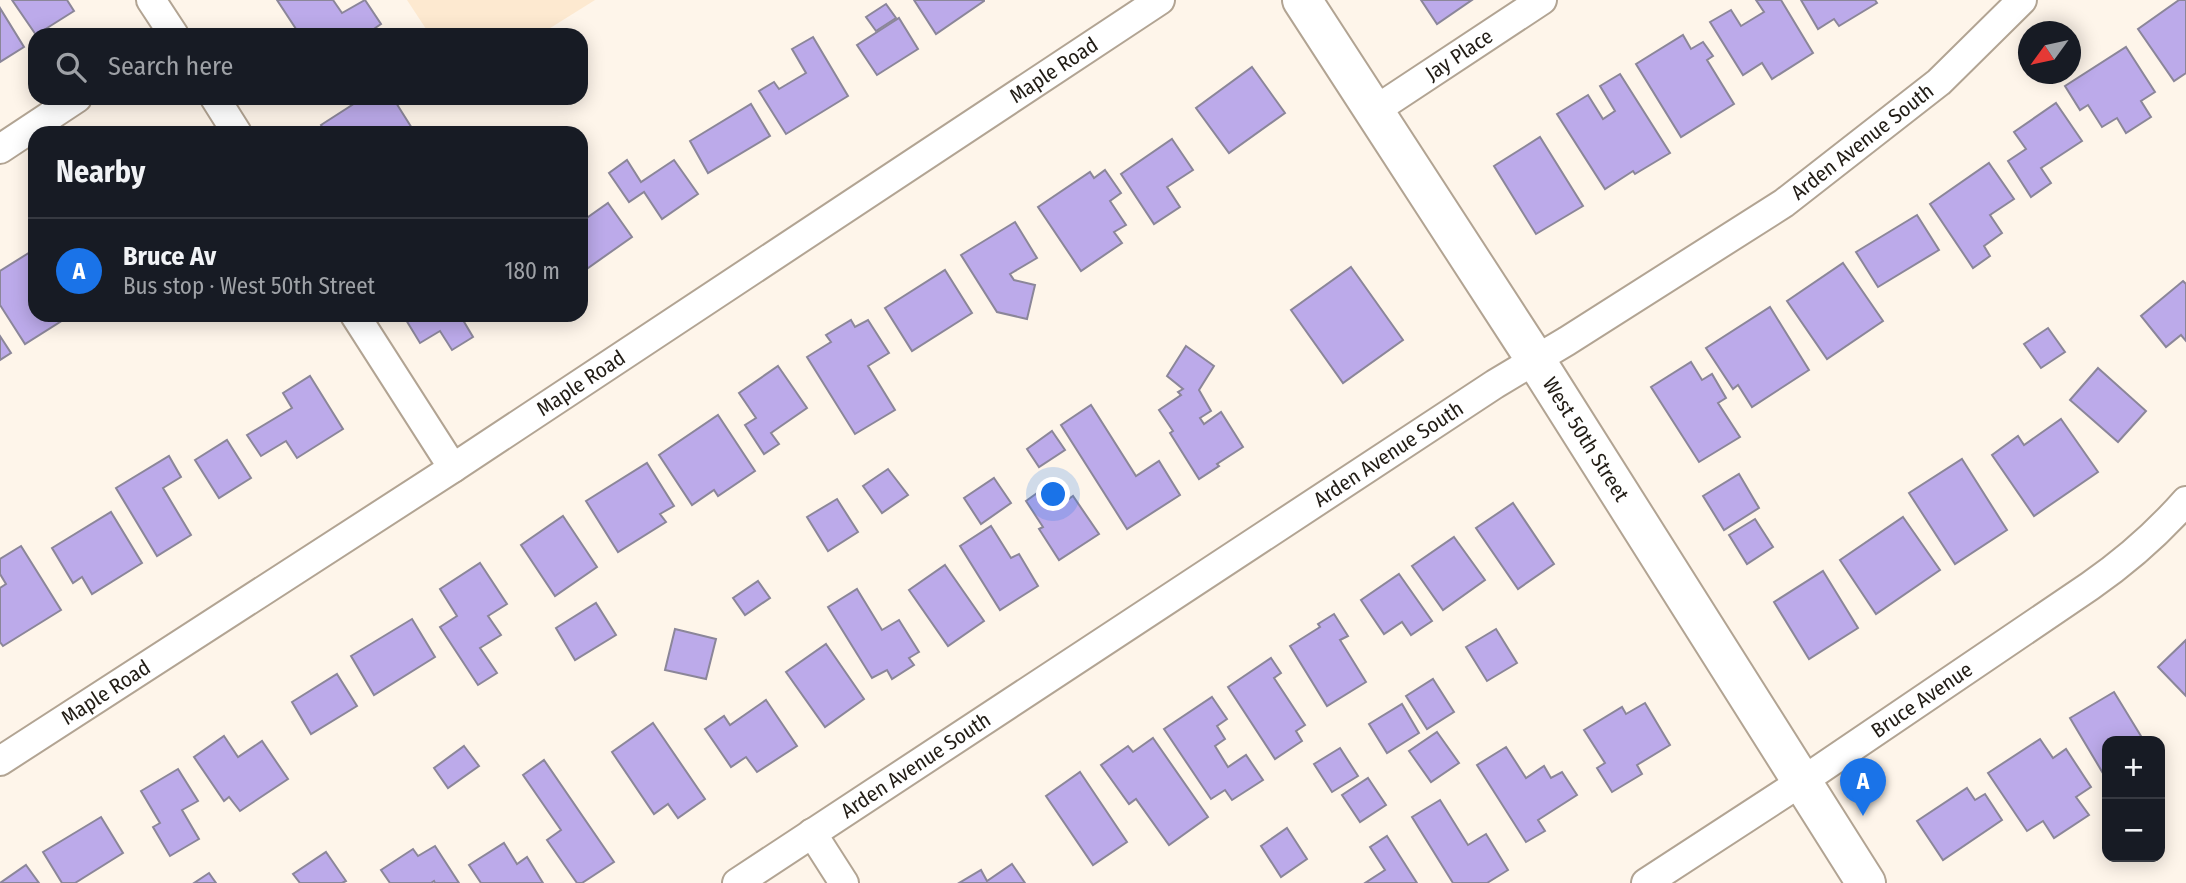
<!DOCTYPE html>
<meta charset="utf-8">
<style>
body{margin:0;font-family:"Fira Sans Condensed",sans-serif;background:#242831;color:#f1f3f6}
.controls{position:absolute;right:21px;bottom:21px;display:grid;overflow:hidden;border-radius:14px;box-shadow:0 4px 18px #0003}
.controls button{width:63px;height:63px;display:grid;place-items:center;padding:0;border:0;border-bottom:2px solid #363941;background:#171b24;color:#f1f3f6;font:35px sans-serif}
.compass{position:absolute;left:2018px;top:21px;width:63px;height:63px;border-radius:50%;background:#171b24;box-shadow:0 4px 18px #0003;rotate:237deg}
.you{position:absolute;left:1054px;top:495px;width:24px;height:24px;margin:-18px;border:5px solid #fff;border-radius:50%;background:#1a73e8;box-shadow:0 0 0 10px #1a73e833}
.badge{display:grid;place-items:center;width:46px;height:46px;border-radius:50%;background:#1a73e8;color:#fff;font-size:23px;font-weight:700}
.pin{position:absolute;translate:-50% -58px;filter:drop-shadow(0 2px 4px #0008)}
.pin::after{content:'';position:absolute;top:37px;width:24px;height:21px;background:inherit;clip-path:polygon(0 0,100% 0,50% 100%)}
.list{margin:0;padding:0;list-style:none}
h2{display:flex;justify-content:space-between;align-items:center;height:91px;margin:0;padding:0 28px;font-size:30px}
h2 small{font-size:23px;font-weight:400;color:#9ea1a6}
.list li{display:grid;grid-template-columns:46px 1fr auto;gap:21px;align-items:center;box-sizing:border-box;height:105px;padding:0 28px;border-top:2px solid #363941}
.list b{display:block;font-size:26px;white-space:nowrap}
.list p{margin:0;font-size:23px;white-space:nowrap;color:#9ea1a6}
.list em{font-size:23px;font-style:normal;color:#9ea1a6}
.icon{flex:none;width:38px;height:38px;fill:none;stroke:currentColor;stroke-width:2;stroke-linecap:round;stroke-linejoin:round}
.map{position:relative;flex:none;width:2186px;height:883px;overflow:hidden}
.search{position:absolute;background:#171b24;box-shadow:0 4px 18px #0003;left:28px;top:28px;width:560px;height:77px;display:flex;align-items:center;gap:18px;box-sizing:border-box;padding:0 24px;border-radius:21px;color:#9ea1a6;font-size:26px}
.panel{position:absolute;background:#171b24;box-shadow:0 4px 18px #0003;left:28px;top:126px;width:560px;height:196px;border-radius:21px}
.map>svg:first-child{display:block}
.built{fill:#fde9d0}
.building{fill:#bcaaea;stroke:#8b8699;stroke-width:2}
.lines{fill:none;stroke-linecap:round;stroke-linejoin:round}
.minor-casing{stroke:#b2a493;stroke-width:32}
.secondary-casing{stroke:#b2a493;stroke-width:42}
.minor{stroke:#fff;stroke-width:28}
.secondary{stroke:#fff;stroke-width:38}
.labels{text-anchor:middle;stroke-width:5;stroke-linejoin:round;paint-order:stroke}
.street-label{font-size:21px;fill:#211c15;stroke:#fff}
</style>
<div class="map">
<svg width="2186" height="883" viewBox="0 0 2186 883">
<rect width="100%" height="100%" fill="#fef5ea"/>
<polygon class="built" points="407,0 595,0 539,35 430,35"/>
<g class="building">
<polygon points="12,0 67,0 74,11 36,35"/>
<polygon points="277,0 333,0 342,13 365,0 381,24 368,33 369,35 300,35"/>
<polygon points="914,0 984,0 984,1 936,34"/>
<polygon points="1421,0 1472,0 1437,24"/>
<polygon points="1756,0 1781,0 1813,53 1772,79 1762,63 1743,75 1710,22 1731,10 1741,26 1764,12"/>
<polygon points="1801,0 1875,0 1877,3 1839,26 1834,19 1818,29"/>
<polygon points="2179,0 2186,0 2186,73 2174,81 2138,29"/>
<polygon points="886,4 896,18 876,31 866,17"/>
<polygon points="0,8 24,47 0,62"/>
<polygon points="899,18 918,49 877,75 857,45"/>
<polygon points="1683,35 1691,49 1703,42 1713,56 1707,60 1734,104 1681,137 1636,64"/>
<polygon points="813,37 848,96 786,134 759,91 774,82 779,89 806,73 792,49"/>
<polygon points="2126,47 2155,92 2141,101 2151,117 2126,133 2117,118 2102,127 2088,105 2080,110 2065,86"/>
<polygon points="1252,67 1285,113 1229,153 1196,108"/>
<polygon points="1620,74 1670,153 1635,174 1633,171 1605,189 1557,114 1588,95 1603,119 1615,111 1600,86"/>
<polygon points="363,98 393,98 415,133 326,133 321,125"/>
<polygon points="2056,103 2082,141 2041,168 2051,183 2031,197 2008,161 2026,149 2014,132"/>
<polygon points="751,104 770,136 708,173 690,141"/>
<polygon points="1540,137 1583,206 1536,234 1494,166"/>
<polygon points="1172,139 1193,170 1167,187 1180,207 1154,224 1121,174"/>
<polygon points="627,160 641,182 674,160 698,194 662,219 644,192 629,202 609,173"/>
<polygon points="1989,163 2014,199 1990,215 2002,233 1984,246 1990,256 1973,268 1930,204"/>
<polygon points="1105,170 1121,193 1110,201 1126,225 1114,232 1122,243 1081,271 1038,207 1090,172 1094,178"/>
<polygon points="608,203 632,237 581,273 581,222"/>
<polygon points="1917,215 1939,250 1878,287 1856,252"/>
<polygon points="1015,222 1037,258 1010,274 1014,280 1035,285 1027,319 997,312 961,255"/>
<polygon points="35,249 35,315 71,315 25,344 0,305 0,271"/>
<polygon points="1843,263 1883,321 1827,359 1787,301"/>
<polygon points="1351,267 1403,340 1343,383 1291,310"/>
<polygon points="945,270 972,313 912,351 885,308"/>
<polygon points="2183,281 2186,284 2186,341 2181,335 2166,347 2141,316"/>
<polygon points="1770,307 1809,370 1752,407 1738,385 1733,389 1706,348"/>
<polygon points="403,315 460,315 473,337 452,350 440,331 420,343"/>
<polygon points="851,320 855,327 868,320 889,353 868,366 895,410 855,434 807,357 831,342 826,335"/>
<polygon points="2048,328 2065,352 2041,368 2024,344"/>
<polygon points="0,336 11,353 0,360"/>
<polygon points="1186,346 1214,366 1199,390 1211,411 1200,418 1204,424 1221,412 1243,447 1217,464 1219,466 1199,479 1170,433 1173,431 1159,410 1181,395 1178,392 1183,389 1167,376"/>
<polygon points="1691,362 1702,380 1712,374 1726,398 1718,403 1740,437 1699,462 1651,387"/>
<polygon points="778,366 807,408 771,433 779,444 764,454 745,425 756,418 739,393"/>
<polygon points="2098,368 2146,411 2118,442 2070,400"/>
<polygon points="310,376 343,429 297,458 286,441 261,456 247,435 292,408 283,393"/>
<polygon points="1091,405 1136,476 1159,461 1180,495 1127,529 1061,425"/>
<polygon points="718,415 755,471 718,496 714,490 692,505 659,455"/>
<polygon points="2061,419 2098,472 2034,516 1992,455 2018,436 2024,445"/>
<polygon points="1052,431 1065,450 1039,467 1027,449"/>
<polygon points="227,440 251,478 219,498 195,460"/>
<polygon points="169,456 181,477 163,488 191,535 157,556 116,488"/>
<polygon points="1962,459 2007,530 1955,564 1909,493"/>
<polygon points="647,463 674,506 660,514 666,522 618,552 586,501"/>
<polygon points="888,469 908,495 882,513 863,486"/>
<polygon points="1739,474 1759,508 1724,530 1703,496"/>
<polygon points="994,478 1011,503 981,524 964,498"/>
<polygon points="1047,486 1060,505 1073,496 1099,534 1059,560 1039,529 1043,527 1026,501"/>
<polygon points="837,499 858,532 828,551 807,517"/>
<polygon points="1513,503 1554,564 1518,589 1476,528"/>
<polygon points="111,512 142,563 92,594 82,577 73,583 52,548"/>
<polygon points="563,516 597,567 555,596 521,545"/>
<polygon points="1903,517 1940,570 1876,614 1840,560"/>
<polygon points="1755,519 1773,547 1747,564 1729,535"/>
<polygon points="991,526 1011,558 1019,554 1038,586 1000,610 960,546"/>
<polygon points="1454,537 1485,580 1443,610 1412,566"/>
<polygon points="21,546 61,610 3,646 0,642 0,588 6,584 0,574 0,559"/>
<polygon points="480,563 507,604 488,616 501,635 480,648 497,673 478,685 440,627 457,616 440,589"/>
<polygon points="945,565 984,621 948,646 909,590"/>
<polygon points="1823,571 1858,628 1809,659 1774,602"/>
<polygon points="1399,574 1432,621 1411,635 1402,622 1384,634 1361,600"/>
<polygon points="758,581 770,598 745,615 733,598"/>
<polygon points="857,589 882,630 899,620 919,652 909,658 914,665 892,679 887,670 872,678 828,607"/>
<polygon points="596,603 616,635 575,660 556,628"/>
<polygon points="1334,614 1348,636 1340,640 1366,682 1327,706 1290,646 1320,627 1318,624"/>
<polygon points="412,619 435,657 374,695 351,656"/>
<polygon points="675,629 716,639 706,679 665,670"/>
<polygon points="1496,629 1517,663 1487,681 1466,647"/>
<polygon points="2186,640 2186,696 2158,667"/>
<polygon points="826,644 864,699 825,727 786,672"/>
<polygon points="1271,658 1281,673 1274,678 1305,725 1296,731 1302,741 1275,759 1228,687"/>
<polygon points="337,674 357,706 311,734 292,702"/>
<polygon points="1433,679 1454,712 1427,729 1406,696"/>
<polygon points="2114,692 2144,741 2107,741 2107,780 2070,718"/>
<polygon points="1212,697 1227,719 1217,726 1225,739 1215,746 1228,767 1246,755 1263,780 1232,800 1225,790 1211,799 1164,729"/>
<polygon points="766,700 797,746 757,772 746,757 731,767 705,729 724,716 730,725"/>
<polygon points="1645,703 1670,745 1637,765 1642,774 1612,792 1597,768 1605,763 1584,730 1622,707 1626,714"/>
<polygon points="1402,704 1419,733 1387,753 1369,724"/>
<polygon points="653,723 705,799 678,818 668,804 654,814 612,752"/>
<polygon points="1437,732 1459,763 1431,782 1409,751"/>
<polygon points="224,736 238,757 262,741 288,779 240,811 229,797 224,801 194,757"/>
<polygon points="1153,738 1208,817 1169,845 1136,799 1129,804 1101,765 1128,746 1133,752"/>
<polygon points="2040,739 2053,758 2066,749 2091,787 2076,797 2089,815 2054,838 2043,821 2027,831 1988,773"/>
<polygon points="464,746 479,766 448,788 434,768"/>
<polygon points="1506,747 1526,778 1544,766 1551,778 1562,772 1577,795 1538,820 1545,831 1526,842 1477,765"/>
<polygon points="1340,748 1358,776 1332,792 1314,764"/>
<polygon points="544,760 614,862 582,883 577,883 547,840 561,830 523,775"/>
<polygon points="178,769 198,801 182,810 199,839 170,856 153,827 160,823 141,791"/>
<polygon points="1080,772 1127,842 1093,865 1046,796"/>
<polygon points="1368,778 1386,805 1360,822 1342,795"/>
<polygon points="1967,788 1975,800 1985,794 2002,820 1943,860 1917,821"/>
<polygon points="1440,800 1468,845 1486,834 1508,870 1487,883 1453,883 1412,817"/>
<polygon points="101,817 123,853 75,883 62,883 43,852"/>
<polygon points="1287,828 1307,859 1281,877 1261,846"/>
<polygon points="1387,836 1417,883 1365,883 1385,870 1370,847"/>
<polygon points="504,843 517,864 527,857 543,883 481,883 469,865"/>
<polygon points="435,846 459,883 435,883 434,881 431,883 390,883 381,870 413,849 418,856"/>
<polygon points="326,852 346,881 342,883 300,883 293,874"/>
<polygon points="1012,864 1025,883 959,883 981,870 987,881"/>
<polygon points="26,865 39,883 0,883"/>
<polygon points="209,873 216,883 194,883"/>
</g>
<g class="lines">
<g class="minor-casing">
<g id="minor">
<polyline points="151,0 174,35"/>
<polyline points="215,98 237,133"/>
<path id="s1" d="M1374,111L1542,0"/>
<polyline points="0,149 77,98"/>
<polyline points="355,315 453,468"/>
<path id="s2" d="M0,761L453,468L1160,0"/>
<polyline points="812,833 844,883"/>
<path id="s3" d="M737,883L1495,384L1567,341L1784,203L1939,82L2022,0"/>
<path id="s4" d="M1646,883L1801,782L2090,586C2126,561 2157,534 2186,501"/>
</g>
</g>
<g class="secondary-casing">
<g id="secondary">
<path id="s5" d="M1302,0L1535,359L1866,883"/>
</g>
</g>
<use href="#minor" class="minor"/>
<use href="#secondary" class="secondary"/>
</g>
<g class="labels">
<g class="street-label">
<text dy="7" stroke="none"><textPath href="#s1" startOffset="102">Jay Place</textPath></text>
<text dy="7" stroke="none"><textPath href="#s2" startOffset="1260">Maple Road</textPath></text>
<text dy="7" stroke="none"><textPath href="#s3" startOffset="1348">Arden Avenue South</textPath></text>
<text dy="7" stroke="none"><textPath href="#s2" startOffset="693">Maple Road</textPath></text>
<text dy="7" stroke="none"><textPath href="#s5" startOffset="523">West 50th Street</textPath></text>
<text dy="7" stroke="none"><textPath href="#s3" startOffset="780">Arden Avenue South</textPath></text>
<text dy="7" stroke="none"><textPath href="#s2" startOffset="126">Maple Road</textPath></text>
<text dy="7" stroke="none"><textPath href="#s4" startOffset="331">Bruce Avenue</textPath></text>
<text dy="7" stroke="none"><textPath href="#s3" startOffset="214">Arden Avenue South</textPath></text>
</g>
</g>
</svg>
<div class="controls">
<button>+</button>
<button>−</button>
</div>
<svg class="compass" viewBox="-18 -18 36 36"><path d="M0-13l5 13h-10z" fill="#e53935"/><path d="M0 13l5-13h-10z" fill="#9ea1a6"/></svg>
<div class="you"></div>
<div class="pin badge" style="left:1863px;top:816px">A</div>
<div class="search"><svg class="icon" aria-label="search" viewBox="0 0 24 24"><circle cx="10" cy="10" r="6"/><path d="M15 15l6 6"/></svg>Search here</div>
<section class="panel">
<h2>Nearby<small></small></h2>
<ul class="list">
<li><span class="badge">A</span><div><b>Bruce Av</b><p>Bus stop · West 50th Street</p></div><em>180 m</em></li>
</ul>
</section>
</div>
